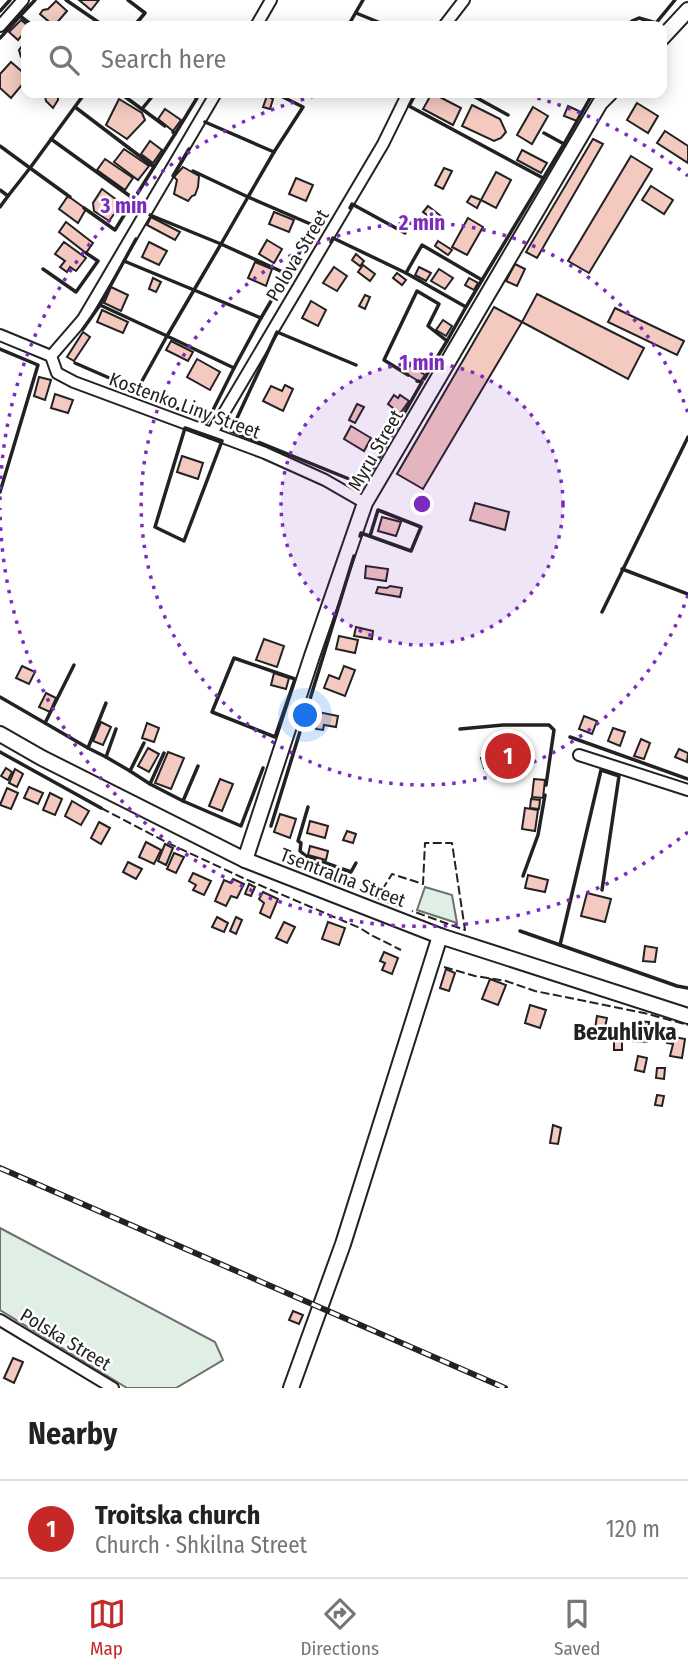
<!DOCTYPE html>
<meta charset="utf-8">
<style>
body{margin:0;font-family:"Fira Sans Condensed",sans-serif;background:#f2f2f2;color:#222}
.you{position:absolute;left:306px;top:716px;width:24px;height:24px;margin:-18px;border:5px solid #fff;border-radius:50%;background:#1a73e8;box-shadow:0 0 0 10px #1a73e833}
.badge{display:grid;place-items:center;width:46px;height:46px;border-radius:50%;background:#c62828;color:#fff;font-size:23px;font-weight:700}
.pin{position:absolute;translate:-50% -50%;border:4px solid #fff;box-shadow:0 2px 7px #0006}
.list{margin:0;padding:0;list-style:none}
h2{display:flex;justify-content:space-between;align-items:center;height:91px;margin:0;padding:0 28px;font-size:30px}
h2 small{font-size:23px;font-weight:400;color:#767676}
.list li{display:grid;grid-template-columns:46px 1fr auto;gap:21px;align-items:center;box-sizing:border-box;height:98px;padding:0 28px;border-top:2px solid #e0e0e0}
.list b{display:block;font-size:26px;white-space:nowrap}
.list p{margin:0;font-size:23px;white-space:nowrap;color:#767676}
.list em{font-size:23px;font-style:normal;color:#767676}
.icon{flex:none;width:38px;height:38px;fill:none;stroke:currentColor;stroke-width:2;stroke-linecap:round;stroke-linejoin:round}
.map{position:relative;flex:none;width:688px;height:1388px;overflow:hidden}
.search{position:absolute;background:#fff;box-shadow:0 4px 18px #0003;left:21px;right:21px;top:21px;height:77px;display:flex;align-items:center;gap:18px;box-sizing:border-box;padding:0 24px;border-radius:14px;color:#767676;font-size:26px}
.sheet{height:189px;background:#fff}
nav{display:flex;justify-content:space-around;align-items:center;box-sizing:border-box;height:98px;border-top:2px solid #e0e0e0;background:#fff;font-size:19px;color:#767676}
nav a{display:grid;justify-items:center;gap:4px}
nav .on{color:#c62828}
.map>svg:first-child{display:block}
.green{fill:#e0efe3;stroke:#6f6f6f;stroke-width:2}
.building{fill:#f3c9c0;stroke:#222;stroke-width:2}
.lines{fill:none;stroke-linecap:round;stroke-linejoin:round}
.minor-casing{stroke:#222;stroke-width:14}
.tertiary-casing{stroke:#222;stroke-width:18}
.minor{stroke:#fff;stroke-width:10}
.tertiary{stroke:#fff;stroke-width:14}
.rail-casing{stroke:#222;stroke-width:6}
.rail{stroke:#fff;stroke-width:3.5;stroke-dasharray:10;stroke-linecap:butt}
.fence{stroke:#222;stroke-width:2;stroke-dasharray:9 3.5;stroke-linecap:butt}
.wall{stroke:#222;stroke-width:3.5}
.ring{fill:none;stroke:#7b2cbf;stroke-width:3.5;stroke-dasharray:3.5 7}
.labels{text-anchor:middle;stroke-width:5;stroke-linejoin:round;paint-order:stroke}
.street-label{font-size:19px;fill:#222;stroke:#fff}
.quarter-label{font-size:23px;font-weight:bold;fill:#222;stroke:#fff}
.centre{fill:#7b2cbf;stroke:#fff;stroke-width:3.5}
.ring-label{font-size:21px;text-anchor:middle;font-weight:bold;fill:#7b2cbf;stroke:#fff;stroke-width:5;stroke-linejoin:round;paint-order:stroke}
</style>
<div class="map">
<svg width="688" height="1388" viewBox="0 0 688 1388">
<rect width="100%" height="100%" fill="#fff"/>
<g class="green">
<polygon points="425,887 452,895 457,923 417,910"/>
<polygon points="0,1228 215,1342 223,1360 176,1388 127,1388 0,1310"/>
</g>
<g class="building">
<polygon points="79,0 99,0 91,10"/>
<polygon points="56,1 67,11 54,26 40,14 43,10 48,9"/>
<polygon points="21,20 26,24 26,30 18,40 9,32"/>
<polygon points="26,41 26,61 21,57 19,50"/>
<polygon points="11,62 26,75 26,80 11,98 0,88 0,74"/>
<polygon points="47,93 58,93 58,100 53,108 46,101 45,96"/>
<polygon points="432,93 461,108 453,125 423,109"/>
<polygon points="267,96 273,99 270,109 263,107"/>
<polygon points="119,99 142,113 145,120 127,139 106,125"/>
<polygon points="637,103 658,116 648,133 627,120"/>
<polygon points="472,105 500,119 506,132 501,138 494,141 462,126"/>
<polygon points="568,106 581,112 577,121 564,116"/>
<polygon points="533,107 548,116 532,144 517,135"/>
<polygon points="165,109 181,120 173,131 158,119"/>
<polygon points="665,131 688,146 688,163 657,143"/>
<polygon points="593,139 603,144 537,258 526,252"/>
<polygon points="150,141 162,150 153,163 141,154"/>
<polygon points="124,149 149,166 138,180 114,162"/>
<polygon points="522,150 547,163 541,173 517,160"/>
<polygon points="631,156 652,169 589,273 568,261"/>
<polygon points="105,159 133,178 125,190 97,170"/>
<polygon points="183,167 199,176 198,187 195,195 192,196 188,201 174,194 177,180 174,177"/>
<polygon points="444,168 452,171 443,189 435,185"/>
<polygon points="496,172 511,180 496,208 481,200"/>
<polygon points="296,178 313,185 306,201 289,194"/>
<polygon points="651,186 673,200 664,214 642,200"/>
<polygon points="102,189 117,200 119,207 109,221 94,211 93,203"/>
<polygon points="68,196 86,209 78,223 59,209"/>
<polygon points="471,196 481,200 477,208 467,202"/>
<polygon points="428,206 442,217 438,223 423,212"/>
<polygon points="274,212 294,220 289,232 269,224"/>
<polygon points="151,217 180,232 175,240 147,225"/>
<polygon points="468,218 483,227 467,255 452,247"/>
<polygon points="66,222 93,243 86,253 59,232"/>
<polygon points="267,240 282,249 274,263 259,254"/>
<polygon points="438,241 452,250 448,255 435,246"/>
<polygon points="64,242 86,258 76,271 70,267 67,272 60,267 65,261 55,254"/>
<polygon points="149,242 167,251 159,265 142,257"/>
<polygon points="356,254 364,261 360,266 352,260"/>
<polygon points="255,262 272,269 266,286 248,278"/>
<polygon points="515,264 525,269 517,286 506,281"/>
<polygon points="363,265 375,274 370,281 358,272"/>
<polygon points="334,267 347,276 337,291 323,283"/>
<polygon points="419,267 431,273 426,281 415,275"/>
<polygon points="439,269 453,278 445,289 431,281"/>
<polygon points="397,273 406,280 402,285 393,278"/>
<polygon points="153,278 161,282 156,292 149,289"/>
<polygon points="469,278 478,283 474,290 465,285"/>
<polygon points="111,287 128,295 121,311 104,303"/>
<polygon points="537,294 644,348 628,379 522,322"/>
<polygon points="365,295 370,297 365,309 359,306"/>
<polygon points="311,301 326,310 318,326 302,318"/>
<polygon points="494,307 522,322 423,489 397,474"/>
<polygon points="615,308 684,341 677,355 608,322"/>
<polygon points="102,310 128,322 123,333 97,322"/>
<polygon points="443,320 452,326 446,336 436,330"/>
<polygon points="83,332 90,337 74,361 67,357"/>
<polygon points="171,341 193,352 188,361 166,350"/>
<polygon points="197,359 220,372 210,390 187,377"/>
<polygon points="410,365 425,375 420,382 405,373"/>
<polygon points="39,377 51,380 45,400 34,396"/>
<polygon points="285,385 293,389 283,411 263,401 271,386 282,391"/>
<polygon points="55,394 73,400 68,413 51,408"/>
<polygon points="394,395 398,398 400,395 409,401 399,415 392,410 393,408 388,404"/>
<polygon points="357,404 364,407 355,423 349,420"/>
<polygon points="351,426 371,438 364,451 344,439"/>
<polygon points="182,456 203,463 198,479 177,472"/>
<polygon points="475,503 509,512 505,530 470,520"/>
<polygon points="382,517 401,522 396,536 378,531"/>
<polygon points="366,566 388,569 386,581 365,578"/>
<polygon points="390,586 402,588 400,597 376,593 378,587 387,588"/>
<polygon points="356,627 373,631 372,639 354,636"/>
<polygon points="339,636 358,640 355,653 336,649"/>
<polygon points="264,639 284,646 277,667 256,660"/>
<polygon points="22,666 35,672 29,684 16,678"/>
<polygon points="344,666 355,670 345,696 324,688 329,675 339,679"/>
<polygon points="274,673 289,678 286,689 271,685"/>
<polygon points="46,693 56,698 50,712 39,707"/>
<polygon points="318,712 338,716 336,727 324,725 323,730 316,729"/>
<polygon points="584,716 597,721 592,734 579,729"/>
<polygon points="101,722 111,727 103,745 93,741"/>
<polygon points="147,723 159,728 154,742 142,738"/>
<polygon points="613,728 625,732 620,746 608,741"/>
<polygon points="641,739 650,743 644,759 634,756"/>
<polygon points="524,745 527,761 504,765 500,764 484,768 481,758 499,754 498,751"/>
<polygon points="148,748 159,754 149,772 138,766"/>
<polygon points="679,749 688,753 687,762 675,757"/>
<polygon points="168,752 184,758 171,789 155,783"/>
<polygon points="6,768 12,772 8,780 1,776"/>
<polygon points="15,769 23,774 17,787 9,783"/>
<polygon points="220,779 233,784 222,811 209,806"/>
<polygon points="534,779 545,780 543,798 532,797"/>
<polygon points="29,787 43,793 38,804 24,798"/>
<polygon points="7,788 18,793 11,809 0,805"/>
<polygon points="50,793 62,799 55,815 43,810"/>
<polygon points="531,799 540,800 539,809 530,808"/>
<polygon points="72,801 89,811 81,825 65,816"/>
<polygon points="525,808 538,810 535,831 522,829"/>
<polygon points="280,814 296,819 290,838 274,832"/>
<polygon points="310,821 328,826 325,838 307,833"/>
<polygon points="99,822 110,828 101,844 91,838"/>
<polygon points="347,831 356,834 353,843 343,840"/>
<polygon points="146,842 161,850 154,864 139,857"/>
<polygon points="165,844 173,848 166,865 158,861"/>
<polygon points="310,846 328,851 326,860 308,855"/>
<polygon points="174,853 184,857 176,873 167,869"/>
<polygon points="128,862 142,869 136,879 123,872"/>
<polygon points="193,873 211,881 204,895 193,890 196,885 189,881"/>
<polygon points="528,875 548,880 545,892 525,888"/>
<polygon points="233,879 244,884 237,898 231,896 226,906 215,901 224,880 231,883"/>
<polygon points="249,884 255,887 251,896 245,894"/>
<polygon points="263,892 278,899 270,918 260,913 264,903 259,899"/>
<polygon points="587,893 611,899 605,922 581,916"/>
<polygon points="217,917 228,923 224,932 212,927"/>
<polygon points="236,917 242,920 236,934 230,931"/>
<polygon points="284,922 295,927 287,943 276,938"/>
<polygon points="328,922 345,928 339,945 322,939"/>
<polygon points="645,946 657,948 655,962 643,961"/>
<polygon points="384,952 398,958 392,974 382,970 385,963 380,961"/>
<polygon points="446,969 455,973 449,991 440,988"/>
<polygon points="490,979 506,985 498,1005 482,999"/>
<polygon points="530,1005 546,1010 540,1028 525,1023"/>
<polygon points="597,1016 607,1018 603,1036 594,1035"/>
<polygon points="633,1021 649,1022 647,1042 633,1041 633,1034 630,1032"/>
<polygon points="669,1036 685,1039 682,1058 670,1056 673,1044 667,1043"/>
<rect x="614" y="1038" width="8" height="12"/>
<polygon points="638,1056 647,1058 644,1072 635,1070"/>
<polygon points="657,1068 665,1068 664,1079 656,1078"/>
<polygon points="657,1095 664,1096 662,1106 655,1105"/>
<polygon points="553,1125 561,1128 558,1144 550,1143"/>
<polygon points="293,1311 303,1315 299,1324 289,1320"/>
<polygon points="13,1358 23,1362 14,1383 4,1378"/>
</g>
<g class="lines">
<g class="minor-casing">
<g id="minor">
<polyline points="0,26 23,0"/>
<polyline points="256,26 271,0"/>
<polyline points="444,26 464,0"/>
<polyline points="0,335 51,356 57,373 74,382 265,453 325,480 365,503"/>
<polyline points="51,356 83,319 216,93"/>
<polyline points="212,433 383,144 408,93"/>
<polyline points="579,755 688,790"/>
<polyline points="0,1320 113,1388"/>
</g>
</g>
<g class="tertiary-casing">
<g id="tertiary">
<polyline points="662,38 688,10"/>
<polyline points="0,734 42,758 245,860 440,936 688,1016"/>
<polyline points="245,860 312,656 365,503 600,103 610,93"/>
<polyline points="291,1388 343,1244 440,936"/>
</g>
</g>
<use href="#minor" class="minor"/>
<use href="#tertiary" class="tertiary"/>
<g class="rail-casing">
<polyline id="rail" points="0,1168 505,1388"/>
</g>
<use href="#rail" class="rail"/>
<g class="fence">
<polyline points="101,808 168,843 243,878 360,928 371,935 401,950"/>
<polyline points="403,908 377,898 392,874 423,884 425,843 452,843 465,930 412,911"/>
<polyline points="444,967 475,976 506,981 535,991 644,1013 688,1025"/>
</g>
<g class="wall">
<polyline points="66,0 104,26"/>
<polyline points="128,0 145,13 134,26"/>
<polyline points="0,11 10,0"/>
<polyline points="356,13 388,26"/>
<polyline points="20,16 35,0"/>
<polyline points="632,21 639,18 656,23 675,0"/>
<polyline points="348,26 363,0"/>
<polyline points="0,38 20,16 33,26"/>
<polyline points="120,93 143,110"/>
<polyline points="155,93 142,109 165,126"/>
<polyline points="416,93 409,106 543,178"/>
<polyline points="468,93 508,115"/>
<polyline points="75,107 154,167 175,134"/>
<polyline points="205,122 274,152 303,107 275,93"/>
<polyline points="173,132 175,134 197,98 190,93"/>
<polyline points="51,139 134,199 154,167"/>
<polyline points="564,144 593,93"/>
<polyline points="0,146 30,168 8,196"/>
<polyline points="193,171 248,197 274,152"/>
<polyline points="173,176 189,149"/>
<polyline points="0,190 8,196 0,207"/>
<polyline points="70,197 30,168 85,93"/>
<polygon points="248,197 315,226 287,274 221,244"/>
<polyline points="84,208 115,230 134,199"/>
<polyline points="350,208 352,204 405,233"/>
<polyline points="150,215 221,244 194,290 261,318 287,274"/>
<polyline points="331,242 333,238 406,273"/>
<polyline points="124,261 136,239"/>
<polyline points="43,269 76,292 98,261 86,253"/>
<polyline points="482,280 564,144 544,133"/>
<polyline points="100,305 124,261 194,290 167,336 234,368 207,422 137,390"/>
<polyline points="447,341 466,307 406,273 422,245 482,280 466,307"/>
<polyline points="0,349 38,365 0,492"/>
<polyline points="75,363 137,390 167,336 100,305 83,329"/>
<polyline points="356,365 277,332 231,431 359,483 365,482 422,382 417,381"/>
<polyline points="234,368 261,318"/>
<polyline points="408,375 384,360 417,291 439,304 428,326 447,341 424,379"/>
<polygon points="185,428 222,441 184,541 155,527"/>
<polyline points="360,536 361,533 411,551 421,527 378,510 370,536"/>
<polyline points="622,569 688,594"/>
<polyline points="602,612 688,437"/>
<polygon points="234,658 295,679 275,737 212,712"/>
<polyline points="74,665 45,723 88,748"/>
<polyline points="0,697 45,723"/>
<polyline points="116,729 106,757 130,771"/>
<polyline points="460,729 503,725 549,725 554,730 546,785"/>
<polyline points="570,737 688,779"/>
<polyline points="144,743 130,771 150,784"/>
<polyline points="0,752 101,808"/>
<polyline points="164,753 150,784 183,801"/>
<polyline points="106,757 88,748 106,703"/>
<polyline points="198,766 183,801 241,826 263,768"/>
<polyline points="308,807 298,841 301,843 300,851 306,856 351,872 356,863"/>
<polyline points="271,826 354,556"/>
<polyline points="523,876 538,835 545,795"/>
<polyline points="520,931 677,986 688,988"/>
<polyline points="560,945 601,770 619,776 602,890"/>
</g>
</g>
<circle cx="422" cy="504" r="141" fill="#7b2cbf" fill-opacity=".12"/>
<g class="ring">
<circle cx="422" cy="504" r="141"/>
<path d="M688 595A281 281 0 1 1 688 413"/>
<path d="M688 832A422 422 0 0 1 0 508M0 500A422 422 0 0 1 327 93M517 93A422 422 0 0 1 688 176"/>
</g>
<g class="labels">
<g class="street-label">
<text transform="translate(297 255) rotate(-59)" y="7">Polova Street</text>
<text transform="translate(185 405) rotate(20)" y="7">Kostenko Liny Street</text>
<text transform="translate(375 450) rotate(-60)" y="7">Myru Street</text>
<text transform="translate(343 877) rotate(21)" y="7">Tsentralna Street</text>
<text transform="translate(66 1339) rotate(31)" y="7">Polska Street</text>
</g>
<g class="quarter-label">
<text x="625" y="1040">Bezuhlivka</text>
</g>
</g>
<circle cx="422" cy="504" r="10" class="centre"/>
<g class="ring-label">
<text x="124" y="213">3 min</text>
<text x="422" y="230">2 min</text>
<text x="422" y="370">1 min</text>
</g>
</svg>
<div class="you"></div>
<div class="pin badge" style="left:508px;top:756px">1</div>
<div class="search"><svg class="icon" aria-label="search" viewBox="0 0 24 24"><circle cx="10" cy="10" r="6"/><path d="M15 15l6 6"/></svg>Search here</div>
</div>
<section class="sheet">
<h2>Nearby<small></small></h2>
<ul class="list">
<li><span class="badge">1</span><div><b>Troitska church</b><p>Church · Shkilna Street</p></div><em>120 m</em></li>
</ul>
</section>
<nav>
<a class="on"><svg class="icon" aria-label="map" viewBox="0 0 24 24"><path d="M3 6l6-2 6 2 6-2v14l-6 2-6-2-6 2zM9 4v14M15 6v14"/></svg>Map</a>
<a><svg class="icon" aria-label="directions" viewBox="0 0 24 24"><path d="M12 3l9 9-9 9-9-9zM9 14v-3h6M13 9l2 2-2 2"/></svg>Directions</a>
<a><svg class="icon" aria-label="saved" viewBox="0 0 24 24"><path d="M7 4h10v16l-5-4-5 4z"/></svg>Saved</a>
</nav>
